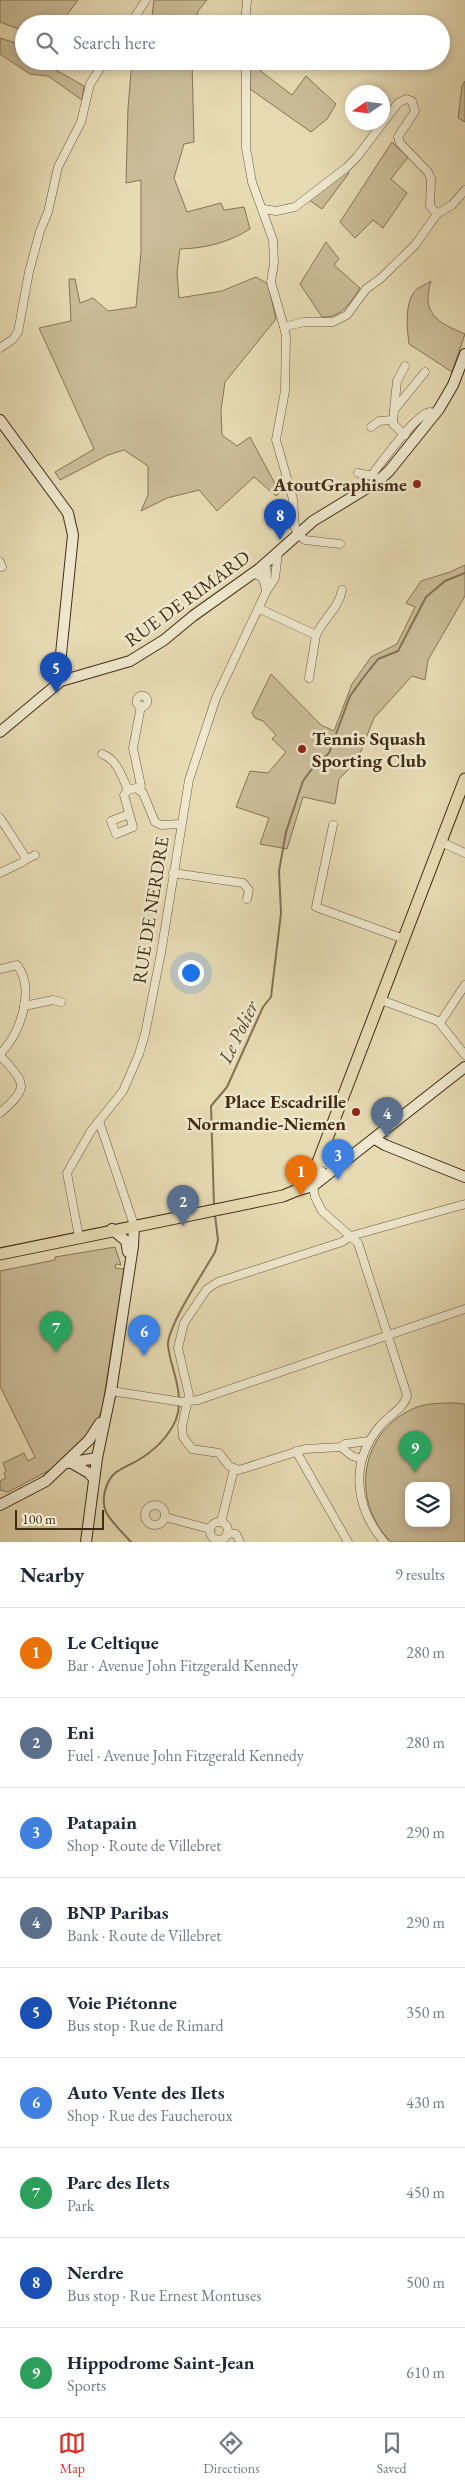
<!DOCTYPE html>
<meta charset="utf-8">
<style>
body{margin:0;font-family:"EB Garamond",serif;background:#f6f6f7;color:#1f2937}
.controls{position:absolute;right:15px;bottom:15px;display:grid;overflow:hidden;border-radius:10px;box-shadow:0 2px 8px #0003}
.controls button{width:45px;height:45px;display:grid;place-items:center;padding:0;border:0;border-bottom:1px solid #e0e1e3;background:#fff;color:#1f2937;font:25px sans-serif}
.compass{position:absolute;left:345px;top:85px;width:45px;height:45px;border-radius:50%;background:#fff;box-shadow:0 2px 8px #0003;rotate:257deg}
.scale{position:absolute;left:15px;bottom:12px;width:89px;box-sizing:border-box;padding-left:5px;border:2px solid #422d14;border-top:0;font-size:14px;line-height:18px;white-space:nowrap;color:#422d14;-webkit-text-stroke:4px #efe8ce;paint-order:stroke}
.you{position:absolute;left:190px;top:972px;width:18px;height:18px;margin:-12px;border:4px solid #fff;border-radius:50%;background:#1a73e8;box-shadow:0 0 0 8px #1a73e833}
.badge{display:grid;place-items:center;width:32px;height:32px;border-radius:50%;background:#d93025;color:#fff;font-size:16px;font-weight:700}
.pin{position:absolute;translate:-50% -41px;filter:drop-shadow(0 1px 2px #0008)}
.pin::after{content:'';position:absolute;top:26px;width:18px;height:15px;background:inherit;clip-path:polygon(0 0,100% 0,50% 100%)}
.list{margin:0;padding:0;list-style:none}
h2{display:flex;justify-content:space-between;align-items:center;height:65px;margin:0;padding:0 20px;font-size:21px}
h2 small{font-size:16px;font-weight:400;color:#747a83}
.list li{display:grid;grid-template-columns:32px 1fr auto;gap:15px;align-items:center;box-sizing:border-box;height:90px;padding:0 20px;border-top:1px solid #e0e1e3}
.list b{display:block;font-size:19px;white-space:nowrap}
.list p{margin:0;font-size:16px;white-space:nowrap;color:#747a83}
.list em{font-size:16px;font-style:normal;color:#747a83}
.icon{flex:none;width:28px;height:28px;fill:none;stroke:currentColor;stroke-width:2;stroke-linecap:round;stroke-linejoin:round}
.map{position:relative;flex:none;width:465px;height:1542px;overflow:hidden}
.search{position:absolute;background:#fff;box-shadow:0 2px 8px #0003;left:15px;right:15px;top:15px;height:55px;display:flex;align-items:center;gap:12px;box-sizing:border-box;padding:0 18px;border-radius:28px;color:#747a83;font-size:19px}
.sheet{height:875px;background:#fff}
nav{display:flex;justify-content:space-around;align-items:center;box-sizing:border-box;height:70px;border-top:1px solid #e0e1e3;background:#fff;font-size:14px;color:#747a83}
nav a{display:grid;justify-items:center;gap:2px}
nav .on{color:#d93025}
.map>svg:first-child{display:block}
.green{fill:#cbbd99;stroke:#867556;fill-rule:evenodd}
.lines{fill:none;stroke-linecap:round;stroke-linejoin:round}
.stream{stroke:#837254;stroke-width:2}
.street-casing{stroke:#6b583c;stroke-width:9}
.secondary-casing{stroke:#422d14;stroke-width:12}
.primary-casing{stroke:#422d14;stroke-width:13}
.street{stroke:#efe8ce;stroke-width:8}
.secondary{stroke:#efe8ce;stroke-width:10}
.primary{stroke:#e7dbb4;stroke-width:11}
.poi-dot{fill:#8f2418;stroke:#efe8ce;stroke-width:2}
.labels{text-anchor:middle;stroke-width:5;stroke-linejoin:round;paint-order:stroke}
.poi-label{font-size:19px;font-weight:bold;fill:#422d14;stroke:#efe8ce;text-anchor:end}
.street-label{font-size:19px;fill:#422d14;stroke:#efe8ce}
.water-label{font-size:20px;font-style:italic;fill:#5d4a2e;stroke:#efe8ce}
</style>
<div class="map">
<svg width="465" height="1542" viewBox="0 0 465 1542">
<rect width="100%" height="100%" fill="#e7dbb4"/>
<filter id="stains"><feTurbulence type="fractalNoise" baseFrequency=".004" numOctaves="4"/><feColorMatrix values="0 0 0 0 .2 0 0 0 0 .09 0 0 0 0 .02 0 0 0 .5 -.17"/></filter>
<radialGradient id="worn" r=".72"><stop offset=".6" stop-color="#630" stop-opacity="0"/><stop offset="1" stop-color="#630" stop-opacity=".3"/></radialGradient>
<g class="green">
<polygon points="0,0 78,0 60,24 24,24 24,31 0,22"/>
<polygon points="154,0 207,0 198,11 195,24 148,24 152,16"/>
<polygon points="0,38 24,46 24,61 40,61 84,86 82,100 48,76 30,74 0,54"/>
<path d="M132,61H192L194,142L184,144L174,178L187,212L221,203L224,210L244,207L250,229C227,243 207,248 180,249L177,273L179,298L222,291L256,277L268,284L276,319L225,382L221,410L222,435L237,446L250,437L280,493L276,496L254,477L217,511L199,490L167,498L141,511L148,495V466L124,450L108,455L60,480L55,472L94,449L39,328L71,321L69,279H75L80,303L93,298L108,311L136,307L141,252V180L126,183L128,108Z"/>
<polygon points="249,62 292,95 306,76 336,104 327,119 311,132 250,89"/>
<polygon points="465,81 465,122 458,118 462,86"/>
<polygon points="392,142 408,157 391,179 407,193 383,228 373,220 355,238 340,222"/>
<polygon points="347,171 349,173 322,209 309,200"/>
<path d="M326,242L339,259L334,265L360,288C350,303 342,318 322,317L300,284Z"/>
<path d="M431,281C421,314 437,322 465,334L452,372L409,344C407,329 404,300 417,289C421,286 427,284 431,281Z"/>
<polygon points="465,565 465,596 428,660 425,680 412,676 374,718 357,761 339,779 335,804 303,797 287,849 260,844 269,818 236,807 250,771 268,773 286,752 272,739 276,735 263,721 255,718 252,713 271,674 321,725 334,731 352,684 371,657 397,644 415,607 406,603 421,581 450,572"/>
<polygon points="115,1247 121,1265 116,1264 115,1268 124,1269 102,1410 88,1436 52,1469 8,1492 0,1490 0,1481 6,1478 4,1473 6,1471 3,1463 24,1453 28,1461 35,1457 0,1386 0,1271 55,1260 55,1257"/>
<path d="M455,1403L465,1404V1542H391C349,1500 360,1430 417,1407C429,1403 443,1403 455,1403ZM409,1486H446V1523H409Z"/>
</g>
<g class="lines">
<g class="stream">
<polyline points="214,1206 211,1106 227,1087 263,1007 271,997 281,913 279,871 286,832 303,781 311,770 329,753 350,696 363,678 378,659 398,651 426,597 445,581 465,573"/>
<path d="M179,1400C179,1381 170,1364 168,1346C166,1328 205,1270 215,1252L218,1240L215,1215"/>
<path d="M131,1542C123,1533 112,1523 106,1512C101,1501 105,1484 113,1475C120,1468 131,1465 140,1459C158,1448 179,1427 179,1404"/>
</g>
<g class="street-casing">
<g id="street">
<polyline points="130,24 146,0"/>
<polyline points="245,24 247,0"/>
<polyline points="246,61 246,148 252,182 273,240 274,263 271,282 284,327"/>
<polyline points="264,209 276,211 295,207 346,168 357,157 398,103 406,99 412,101 415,111 398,137 400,143 428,172 431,179 430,206 437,214"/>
<polyline points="0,348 13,339 18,332 29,272 40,231 48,212 58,167 81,122 90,84 105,61"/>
<polyline points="394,410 397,381 405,366"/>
<polyline points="371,427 379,421 392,420"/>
<polyline points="405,435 393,424 394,410 425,372"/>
<polyline points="358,473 373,476"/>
<path d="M377,482L373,476L374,472C385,458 415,415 430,412L435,414"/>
<polyline points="340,544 305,540 298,534 295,528 293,499 276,440 285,391 286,336 284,327 304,322 333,322 347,315 366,289 380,279 415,245 437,214 452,205 465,190"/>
<polyline points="0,562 2,567"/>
<polyline points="265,563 267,574 265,582"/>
<polyline points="266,592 275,578 278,552"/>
<polyline points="260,609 316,635 309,678"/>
<path d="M316,635C323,619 339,608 342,590"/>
<circle cx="142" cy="701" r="5.5"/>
<path d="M102,754C117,759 122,777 128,790"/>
<polyline points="140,790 141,786 133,748 141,706"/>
<polyline points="129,814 111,821 116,834 133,827 124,795 128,790 136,788 143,793 155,822 161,825 181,824"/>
<polyline points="0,818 24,855 25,860 21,863 0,873"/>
<polyline points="333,825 316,907 404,939"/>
<polyline points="441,842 465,853"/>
<polyline points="25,860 35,855"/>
<polyline points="173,873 243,883 249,890 247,899"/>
<path d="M0,969L17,965C36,990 20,1034 0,1054"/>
<polyline points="381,1000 438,1021 465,1055"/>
<polyline points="24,1006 53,1000 61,1002"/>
<polyline points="440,1023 465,985"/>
<path d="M0,1055C25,1084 31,1086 0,1113"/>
<polyline points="99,1121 134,1225"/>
<path d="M322,1171L313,1186L315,1197L322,1211L358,1243L407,1395C405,1408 388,1416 380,1426C349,1463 355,1507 384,1542"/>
<path d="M79,1237L67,1173L91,1131L123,1091L139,1054L145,1034L161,953L189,780L216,698L266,592C265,582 263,573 251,574"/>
<polyline points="111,1391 182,1402 198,1400 465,1309"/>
<polyline points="369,1441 345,1444 341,1447 305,1449 239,1470 229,1466 219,1453 192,1449 183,1437 182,1426 189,1395 178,1348 184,1323 207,1289 218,1282 342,1242 351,1236 465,1204"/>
<polyline points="341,1447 352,1456 362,1459"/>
<polyline points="296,1451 348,1542"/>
<circle cx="155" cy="1515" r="10"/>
<polyline points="165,1517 210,1529"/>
<polyline points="221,1522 234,1469"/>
<circle cx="219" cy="1531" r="9"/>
<polyline points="227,1533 236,1534 240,1542"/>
</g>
</g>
<g class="secondary-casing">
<g id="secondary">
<polyline points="0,420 68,513 73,535 60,664 61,681"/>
<polyline points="0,732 61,681 130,661 164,640 193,616 259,569 313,521 377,482 389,471 439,409 453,385 465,354"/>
<polyline points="375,1139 385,1145 465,1177"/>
<polyline points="321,1155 325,1162 333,1166"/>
<polyline points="296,1191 313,1186 465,1067"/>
<polyline points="112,1229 126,1241 128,1252"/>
<polyline points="70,1462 89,1473 94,1479"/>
<polyline points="67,1463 97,1458"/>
<polyline points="0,1505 46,1481 89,1440 100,1423"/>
<polyline points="86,1542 97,1458 111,1391 133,1246 134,1225"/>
</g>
</g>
<g class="primary-casing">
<polyline id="primary" points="0,1254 283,1196 295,1191 305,1184 318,1162 465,779"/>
</g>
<use href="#street" class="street"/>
<use href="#secondary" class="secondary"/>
<use href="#primary" class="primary"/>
</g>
<g class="poi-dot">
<circle cx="417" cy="484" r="5"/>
<circle cx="302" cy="749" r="5"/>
<circle cx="356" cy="1112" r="5"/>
</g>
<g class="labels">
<g class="poi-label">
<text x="407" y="491">AtoutGraphisme</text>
<text x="312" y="745" text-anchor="start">Tennis Squash<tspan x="312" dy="22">Sporting Club</tspan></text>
<text x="346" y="1108">Place Escadrille<tspan x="346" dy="22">Normandie-Niemen</tspan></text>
</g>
<g class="street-label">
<text transform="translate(187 598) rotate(-36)" y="7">RUE DE RIMARD</text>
<text transform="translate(150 910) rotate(-81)" y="7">RUE DE NERDRE</text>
</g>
<g class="water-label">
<text transform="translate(238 1032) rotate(-64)" y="7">Le Polier</text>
</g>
</g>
<rect width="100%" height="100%" filter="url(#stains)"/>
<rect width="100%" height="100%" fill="url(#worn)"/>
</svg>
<div class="controls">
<button><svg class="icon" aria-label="layers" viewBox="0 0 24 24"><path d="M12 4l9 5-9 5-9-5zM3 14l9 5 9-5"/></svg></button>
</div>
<svg class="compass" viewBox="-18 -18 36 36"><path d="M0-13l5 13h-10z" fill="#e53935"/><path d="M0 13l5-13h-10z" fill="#747a83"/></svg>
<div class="scale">100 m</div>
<div class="you"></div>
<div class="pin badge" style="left:301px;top:1196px;background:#e8710a">1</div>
<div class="pin badge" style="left:183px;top:1226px;background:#5c6f8a">2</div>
<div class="pin badge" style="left:338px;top:1180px;background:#3f7fe0">3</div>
<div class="pin badge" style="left:387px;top:1138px;background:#5c6f8a">4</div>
<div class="pin badge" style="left:56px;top:693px;background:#1a4fb4">5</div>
<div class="pin badge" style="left:144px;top:1356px;background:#3f7fe0">6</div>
<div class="pin badge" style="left:56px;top:1352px;background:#2e9e5b">7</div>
<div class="pin badge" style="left:280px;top:540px;background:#1a4fb4">8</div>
<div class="pin badge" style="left:415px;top:1472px;background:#2e9e5b">9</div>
<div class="search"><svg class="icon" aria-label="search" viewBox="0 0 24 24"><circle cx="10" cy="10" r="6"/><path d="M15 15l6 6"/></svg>Search here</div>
</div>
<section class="sheet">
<h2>Nearby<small>9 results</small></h2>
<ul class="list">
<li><span class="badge" style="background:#e8710a">1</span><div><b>Le Celtique</b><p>Bar · Avenue John Fitzgerald Kennedy</p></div><em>280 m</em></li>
<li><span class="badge" style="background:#5c6f8a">2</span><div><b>Eni</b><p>Fuel · Avenue John Fitzgerald Kennedy</p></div><em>280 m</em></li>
<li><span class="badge" style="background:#3f7fe0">3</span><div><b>Patapain</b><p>Shop · Route de Villebret</p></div><em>290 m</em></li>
<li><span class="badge" style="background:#5c6f8a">4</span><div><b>BNP Paribas</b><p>Bank · Route de Villebret</p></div><em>290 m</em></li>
<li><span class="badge" style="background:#1a4fb4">5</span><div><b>Voie Piétonne</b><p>Bus stop · Rue de Rimard</p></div><em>350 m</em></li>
<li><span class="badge" style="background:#3f7fe0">6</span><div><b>Auto Vente des Ilets</b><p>Shop · Rue des Faucheroux</p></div><em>430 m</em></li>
<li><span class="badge" style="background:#2e9e5b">7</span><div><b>Parc des Ilets</b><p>Park</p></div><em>450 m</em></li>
<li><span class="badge" style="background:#1a4fb4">8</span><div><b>Nerdre</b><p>Bus stop · Rue Ernest Montuses</p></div><em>500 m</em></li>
<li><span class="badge" style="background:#2e9e5b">9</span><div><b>Hippodrome Saint-Jean</b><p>Sports</p></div><em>610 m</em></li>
</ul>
</section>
<nav>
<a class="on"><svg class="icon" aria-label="map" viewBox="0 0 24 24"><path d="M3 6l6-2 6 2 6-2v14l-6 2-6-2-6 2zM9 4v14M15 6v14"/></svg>Map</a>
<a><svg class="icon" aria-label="directions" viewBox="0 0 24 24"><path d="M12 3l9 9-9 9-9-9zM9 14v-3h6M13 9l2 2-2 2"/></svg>Directions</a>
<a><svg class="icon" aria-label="saved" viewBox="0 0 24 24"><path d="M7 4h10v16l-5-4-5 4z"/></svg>Saved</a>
</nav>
